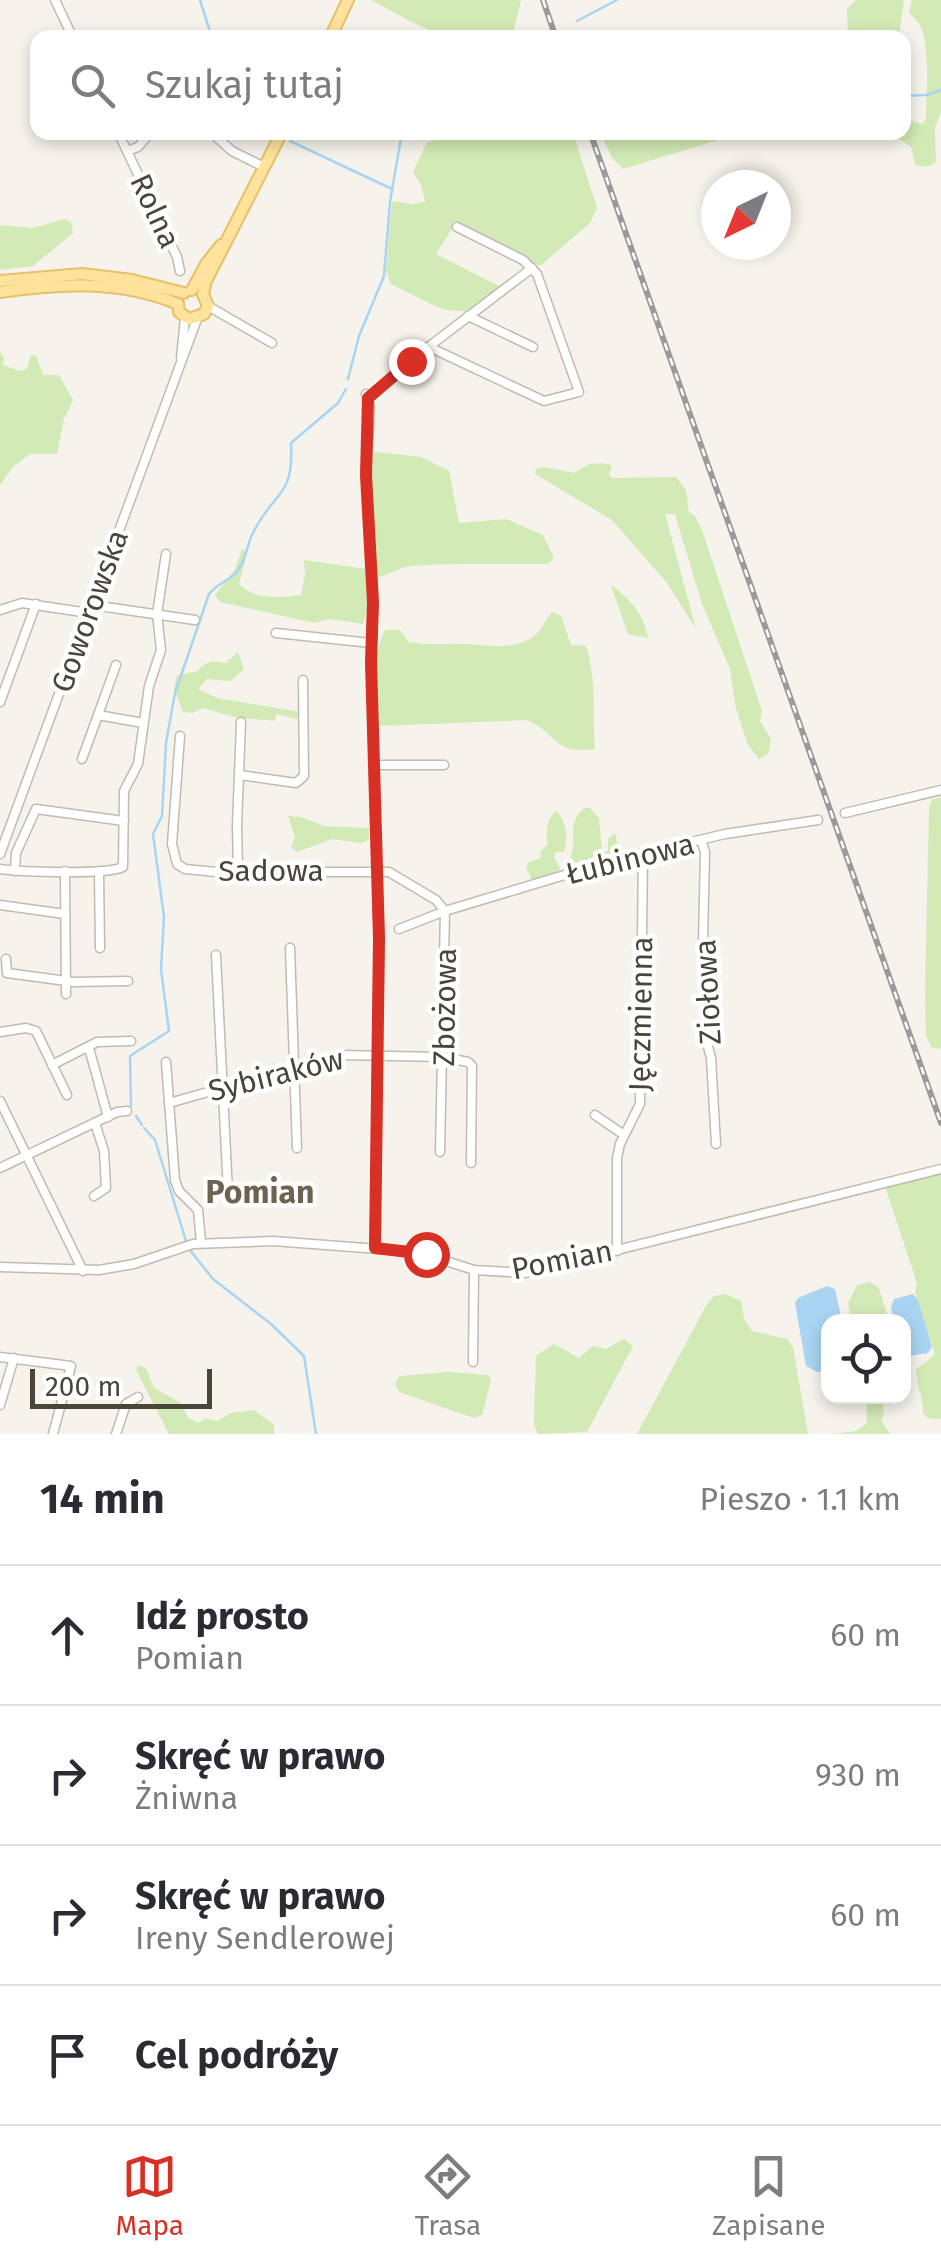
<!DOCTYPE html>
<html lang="pl">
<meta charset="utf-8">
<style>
body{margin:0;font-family:"Fira Sans",sans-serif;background:#f7f7f7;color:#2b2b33}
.controls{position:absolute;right:30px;bottom:30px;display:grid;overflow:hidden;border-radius:20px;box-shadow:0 5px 15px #0003}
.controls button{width:90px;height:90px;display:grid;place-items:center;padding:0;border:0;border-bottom:2px solid #e1e1e2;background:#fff;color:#2b2b33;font:50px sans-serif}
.compass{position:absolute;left:701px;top:170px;width:90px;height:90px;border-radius:50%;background:#fff;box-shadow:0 5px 15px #0003;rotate:223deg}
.scale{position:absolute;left:30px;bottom:25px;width:182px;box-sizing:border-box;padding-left:10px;border:5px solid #4b4439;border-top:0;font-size:28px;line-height:35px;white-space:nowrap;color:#4b4439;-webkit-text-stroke:8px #fff;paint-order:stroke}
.stop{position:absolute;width:30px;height:30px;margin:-22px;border:8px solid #d93025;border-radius:50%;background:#fff}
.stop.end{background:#d93025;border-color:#fff;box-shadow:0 2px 10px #0008}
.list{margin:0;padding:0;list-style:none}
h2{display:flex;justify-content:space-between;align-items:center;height:130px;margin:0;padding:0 40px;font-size:42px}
h2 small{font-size:32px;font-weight:400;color:#7c7c81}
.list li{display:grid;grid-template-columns:65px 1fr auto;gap:30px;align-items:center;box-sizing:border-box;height:140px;padding:0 40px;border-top:2px solid #e1e1e2}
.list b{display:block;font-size:38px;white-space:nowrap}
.list p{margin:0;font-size:32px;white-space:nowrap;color:#7c7c81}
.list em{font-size:32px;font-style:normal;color:#7c7c81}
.icon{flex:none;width:55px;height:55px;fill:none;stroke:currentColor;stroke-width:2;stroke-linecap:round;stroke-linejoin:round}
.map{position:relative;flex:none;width:941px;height:1434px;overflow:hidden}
.search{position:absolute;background:#fff;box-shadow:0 5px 15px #0003;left:30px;right:30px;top:30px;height:110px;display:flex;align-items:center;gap:25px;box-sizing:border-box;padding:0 35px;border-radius:20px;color:#7c7c81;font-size:38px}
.sheet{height:690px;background:#fff}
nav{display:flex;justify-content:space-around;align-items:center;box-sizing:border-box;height:140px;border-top:2px solid #e1e1e2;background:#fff;font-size:28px;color:#7c7c81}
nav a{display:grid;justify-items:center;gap:5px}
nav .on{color:#d93025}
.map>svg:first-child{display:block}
.green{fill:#d2eab5}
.water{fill:#a9d4f2}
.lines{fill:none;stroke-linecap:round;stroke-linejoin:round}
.stream{stroke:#a9d4f2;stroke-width:2.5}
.minor-casing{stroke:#c2bbae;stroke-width:11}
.major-casing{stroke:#e6c16a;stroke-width:14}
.minor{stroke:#fff;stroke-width:8}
.major{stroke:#ffe39c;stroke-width:10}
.rail-casing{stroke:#9a9a9a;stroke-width:6}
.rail{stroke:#fff;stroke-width:2.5;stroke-dasharray:8;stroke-linecap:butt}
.route{stroke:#d93025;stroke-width:12}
.labels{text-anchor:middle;stroke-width:9;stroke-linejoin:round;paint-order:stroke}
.street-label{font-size:30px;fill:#4b4439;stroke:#fff}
.neighbourhood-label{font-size:32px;font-weight:bold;fill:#6e6250;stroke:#fff}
</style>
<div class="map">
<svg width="941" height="1434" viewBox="0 0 941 1434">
<rect width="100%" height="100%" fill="#f6f3ec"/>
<g class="green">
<path d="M371,0H521L514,30C452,51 424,28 371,0Z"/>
<polygon points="856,0 904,0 899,37 848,37 847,9"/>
<path d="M912,0H941V112L935,128L936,162L928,167L915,165L911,147L895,136V133L904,132V118L922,124L926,119C926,98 931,43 919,24C917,20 912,17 909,12Z"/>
<path d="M516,133H573L597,208L590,223L540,266L455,224L436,254L503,288C458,330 439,306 391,284L386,270L392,201L412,204L425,202L421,185L413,172L427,142L452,137L511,139Z"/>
<polygon points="600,133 741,133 623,169 612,158"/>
<polygon points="64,219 71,222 73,233 33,266 0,270 0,225 33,228"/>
<polygon points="0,352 4,357 3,365 19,371 27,369 31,355 36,356 43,375 59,375 73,400 64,419 57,454 30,454 13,467 0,485"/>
<path d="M375,452L421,457L449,471L459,523L506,519L543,535L554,558L548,564C503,564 456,563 411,566C396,567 387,578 373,577L370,457Z"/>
<polygon points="602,463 612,465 609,474 612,478 676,477 686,490 689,512 695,516 702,530 762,711 760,721 771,739 768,754 759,759 747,743 736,708 730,669 702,604 675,514 665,514 696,629 667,583 612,520 535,474 536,469 543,467 574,473 589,464"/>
<path d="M242,549L247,553L239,584C255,600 279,598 301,595L305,575L304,560L366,569L368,606L363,624L330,619L314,623L220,602L215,595L235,569Z"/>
<path d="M611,585C631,600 643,613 648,638L628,634Z"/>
<path d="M552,612L561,616L571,645L586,646C597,680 592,714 595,749C553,755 557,733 527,720L380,726L376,720C375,689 371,659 385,630H400L409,642C425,645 440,644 456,644C484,643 508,653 533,637C542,631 545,620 552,612Z"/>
<path d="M238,652L244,669L231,681L207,679L198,689L217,698L300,712L297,719L276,714L275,721L234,717L203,708L193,713L183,712L174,689L177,675L198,671C207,660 212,661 226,663Z"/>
<polygon points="941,797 941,1049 931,1047 926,1035 925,995 929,807 932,800"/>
<path d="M585,808H590L599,818L602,851H608V839L615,833L620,854L578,866L570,864L569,860C580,841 563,826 585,808Z"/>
<path d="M556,811C566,820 569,839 564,852H556L554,857L560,869L551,875L532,880L526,867L529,862L541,858L540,852L548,844C545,832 547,819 556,811Z"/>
<polygon points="288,816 301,817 324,826 369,828 369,840 361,843 332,839 297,852 291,847 295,837"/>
<path d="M941,1173V1419L927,1418L923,1413C924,1398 916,1385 916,1369L935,1355L915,1292L917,1283L885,1186Z"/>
<polygon points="870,1282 879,1288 889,1321 851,1321 848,1303 857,1285"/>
<polygon points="725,1294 741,1301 744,1319 752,1331 787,1339 793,1347 808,1434 637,1434 706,1306 714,1296"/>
<polygon points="624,1339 633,1346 587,1432 538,1434 534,1425 536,1356 554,1344 579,1358 593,1346 606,1349"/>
<polygon points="138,1365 146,1368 154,1388 181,1403 188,1418 198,1423 206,1418 217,1421 231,1413 254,1410 274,1425 274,1434 169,1434 136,1370"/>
<polygon points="449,1372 488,1375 491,1380 482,1415 474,1418 399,1392 395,1384 399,1376"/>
<polygon points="866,1397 882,1397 884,1414 881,1420 890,1434 832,1434 856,1431 867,1423"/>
</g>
<g class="water">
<polygon points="827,1286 835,1289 842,1321 828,1322 828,1370 817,1372 806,1366 795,1303 798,1298"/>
<polygon points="913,1294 918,1300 932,1347 928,1353 910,1356 904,1353 904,1322 894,1321 891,1307 894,1299"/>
</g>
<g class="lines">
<g class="stream">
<polyline points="200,0 212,38"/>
<polyline points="577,21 617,0"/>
<polyline points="904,96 926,95 941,90"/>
<polyline points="273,132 273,133"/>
<polyline points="290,141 392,189"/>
<polyline points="348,379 359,336 384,276 390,202 402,132"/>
<path d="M131,1106L130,1056L169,1031L161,969L164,917L153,834L162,816L166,743L175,693L209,594C217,583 232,580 239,569C246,559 247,544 253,533C274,490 294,499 291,443L338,403L346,389"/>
<polyline points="136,1116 142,1125"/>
<polyline points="144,1128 155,1140 186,1241"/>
<polyline points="190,1250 213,1279 271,1324 304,1356 316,1434"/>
</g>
<g class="minor-casing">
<g id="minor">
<polyline points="55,0 73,38"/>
<polyline points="118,132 177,257 180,271"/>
<polyline points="211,132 232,151 264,167"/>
<polyline points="127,151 138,147 151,132"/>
<polyline points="208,306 272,343"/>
<polyline points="468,316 533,347"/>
<polyline points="429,347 544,401 579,392 537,274 523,260 457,227"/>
<polyline points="181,358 185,318"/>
<polyline points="366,394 370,407 366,475 373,602 371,662 379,939 375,1248"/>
<polyline points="369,398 431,345 532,268"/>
<polyline points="92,605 195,620"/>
<polyline points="0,610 22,603 89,613"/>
<polyline points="276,633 371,643"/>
<polyline points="0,702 36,604"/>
<polyline points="98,715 116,665"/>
<polyline points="180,736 172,844 177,864 185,869 216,872 389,872 436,900 445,911 611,861 725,834 818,820"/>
<polyline points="82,759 98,715 143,723"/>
<polyline points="374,765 444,765"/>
<polyline points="240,775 296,783 304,776 303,680"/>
<polyline points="845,813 941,790"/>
<polyline points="701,840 705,852 703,941 707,1043 711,1058 716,1144"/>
<polyline points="0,854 197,319"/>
<path d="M0,869C22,872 107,875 123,867L124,791L138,764L149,686L161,650L157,614L166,554"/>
<polyline points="238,870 237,826 241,722"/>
<polyline points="15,871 16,853 36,809 124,821"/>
<polyline points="65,871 66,994"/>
<polyline points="99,871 100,948"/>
<polyline points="0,905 65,914"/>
<polyline points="399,929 445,911 440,1152"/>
<polyline points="290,948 297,1148"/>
<polyline points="216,955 228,1192"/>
<polyline points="6,959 7,973 74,982 128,981"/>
<polyline points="0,1032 26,1028 36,1031 67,1095"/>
<polyline points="89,1048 108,1117"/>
<polyline points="166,1062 175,1180 179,1191 198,1210 201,1242"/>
<polyline points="52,1065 97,1042 131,1041"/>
<polyline points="0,1101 83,1271"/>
<polyline points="169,1103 339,1055 443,1057 468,1062 472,1066 471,1163"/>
<polyline points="595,1115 624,1135"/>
<polyline points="0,1168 117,1112 127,1111"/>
<polyline points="94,1196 106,1188 104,1151 95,1123"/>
<polyline points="617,1251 617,1158 620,1144 640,1104 643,853"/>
<polyline points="0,1267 99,1270 134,1264 193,1244 273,1241 418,1252 474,1270 525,1273 941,1169"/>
<polyline points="0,1357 71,1366 53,1434"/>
<polyline points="473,1362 474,1270"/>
<polyline points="0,1405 14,1358"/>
<polyline points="116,1434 126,1404 138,1397"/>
</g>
</g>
<g class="major-casing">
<g id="major">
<polyline points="330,38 348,0"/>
<polyline points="0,281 82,274 132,280 184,293"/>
<polyline points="192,290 206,264 221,245"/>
<path d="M0,292C60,283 120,280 178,304"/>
<polyline points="178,304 179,312 189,319 204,314 208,306 203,294 206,281 282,132"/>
</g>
</g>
<use href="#minor" class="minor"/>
<use href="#major" class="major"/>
<g class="rail-casing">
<g id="rail">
<polyline points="543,0 556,38"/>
<polyline points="590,132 941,1123"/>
</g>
</g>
<use href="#rail" class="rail"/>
</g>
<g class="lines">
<polyline class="route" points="411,361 368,398 366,475 373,602 371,662 379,938 375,1248 426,1254"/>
</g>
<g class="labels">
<g class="street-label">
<text transform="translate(155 211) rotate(65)" y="10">Rolna</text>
<text transform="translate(90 611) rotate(-70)" y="10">Goworowska</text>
<text transform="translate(630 859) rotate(-14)" y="10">Łubinowa</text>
<text x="271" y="881">Sadowa</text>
<text transform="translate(708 992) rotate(-93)" y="10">Ziołowa</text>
<text transform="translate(445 1007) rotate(-89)" y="10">Zbożowa</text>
<text transform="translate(641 1014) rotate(-89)" y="10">Jęczmienna</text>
<text transform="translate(276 1075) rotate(-14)" y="10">Sybiraków</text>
<text transform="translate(562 1260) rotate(-11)" y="10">Pomian</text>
</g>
<g class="neighbourhood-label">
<text x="260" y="1203">Pomian</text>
</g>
</g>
</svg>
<div class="controls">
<button><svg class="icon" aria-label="locate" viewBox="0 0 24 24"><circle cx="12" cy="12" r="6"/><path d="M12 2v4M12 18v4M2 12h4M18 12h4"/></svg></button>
</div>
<svg class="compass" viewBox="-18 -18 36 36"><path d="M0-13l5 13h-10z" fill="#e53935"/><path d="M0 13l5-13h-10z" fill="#7c7c81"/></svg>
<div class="scale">200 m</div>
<div class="stop" style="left:426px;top:1254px"></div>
<div class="stop end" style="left:411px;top:361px"></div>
<div class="search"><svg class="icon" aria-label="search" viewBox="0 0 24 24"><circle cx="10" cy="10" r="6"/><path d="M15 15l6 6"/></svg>Szukaj tutaj</div>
</div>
<section class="sheet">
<h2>14 min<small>Pieszo · 1.1 km</small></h2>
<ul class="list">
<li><svg class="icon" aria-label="ahead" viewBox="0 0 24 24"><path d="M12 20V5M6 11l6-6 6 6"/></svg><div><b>Idź prosto</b><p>Pomian</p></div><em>60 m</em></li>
<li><svg class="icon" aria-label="right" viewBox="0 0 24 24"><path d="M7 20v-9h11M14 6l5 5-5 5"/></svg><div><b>Skręć w prawo</b><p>Żniwna</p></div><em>930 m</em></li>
<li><svg class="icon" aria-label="right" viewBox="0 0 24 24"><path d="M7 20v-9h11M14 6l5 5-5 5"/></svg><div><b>Skręć w prawo</b><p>Ireny Sendlerowej</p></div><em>60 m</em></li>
<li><svg class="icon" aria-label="arrive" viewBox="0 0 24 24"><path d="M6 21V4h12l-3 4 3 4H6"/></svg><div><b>Cel podróży</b></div></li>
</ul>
</section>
<nav>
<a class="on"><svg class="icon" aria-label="map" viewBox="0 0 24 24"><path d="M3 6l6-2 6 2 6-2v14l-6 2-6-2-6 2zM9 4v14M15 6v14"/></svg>Mapa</a>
<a><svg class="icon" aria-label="directions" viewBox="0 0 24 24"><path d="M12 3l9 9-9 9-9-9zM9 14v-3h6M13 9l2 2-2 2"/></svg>Trasa</a>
<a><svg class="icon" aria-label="saved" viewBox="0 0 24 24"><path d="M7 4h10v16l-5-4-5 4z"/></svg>Zapisane</a>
</nav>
